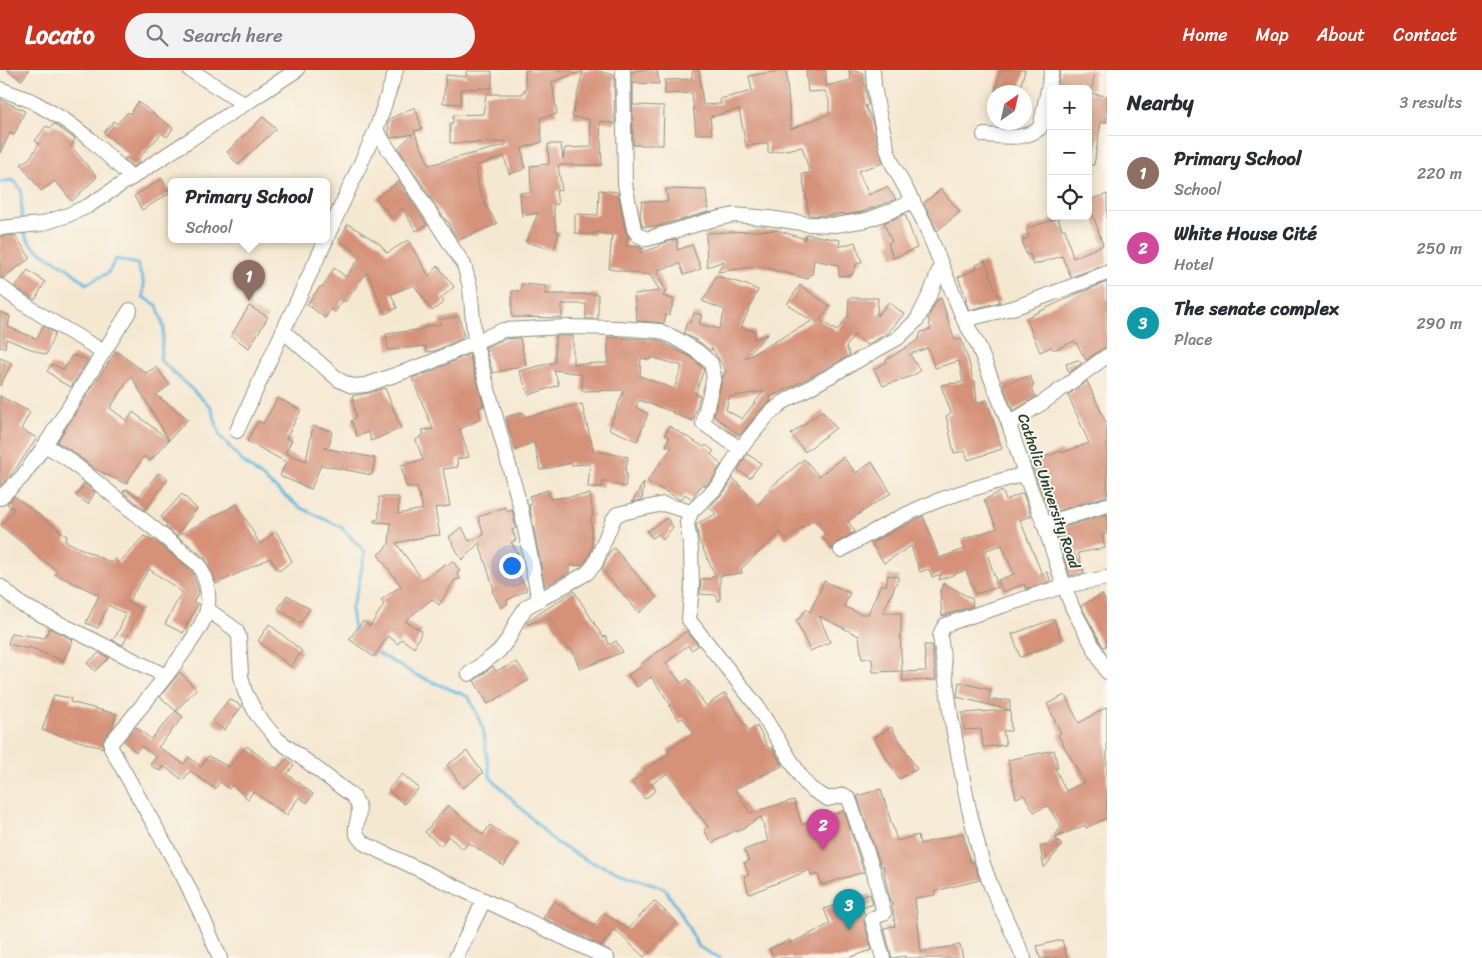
<!DOCTYPE html>
<meta charset="utf-8">
<style>
body{margin:0;font-family:Sriracha,sans-serif;background:#f2f2f3;color:#2b2b33}
.controls{position:absolute;right:15px;top:15px;display:grid;overflow:hidden;border-radius:8px;box-shadow:0 2px 12px #0003}
.controls button{width:45px;height:45px;display:grid;place-items:center;padding:0;border:0;border-bottom:1px solid #e1e1e2;background:#fff;color:#2b2b33;font:25px sans-serif}
.compass{position:absolute;left:987px;top:15px;width:45px;height:45px;border-radius:50%;background:#fff;box-shadow:0 2px 12px #0003;rotate:34deg}
.you{position:absolute;left:511px;top:495px;width:18px;height:18px;margin:-12px;border:4px solid #fff;border-radius:50%;background:#1a73e8;box-shadow:0 0 0 8px #1a73e833}
.badge{display:grid;place-items:center;width:32px;height:32px;border-radius:50%;background:#c8321e;color:#fff;font-size:16px;font-weight:700}
.pin{position:absolute;translate:-50% -41px;filter:drop-shadow(0 1px 2px #0008)}
.pin::after{content:'';position:absolute;top:26px;width:18px;height:15px;background:inherit;clip-path:polygon(0 0,100% 0,50% 100%)}
.popup{position:absolute;left:168px;top:108px;width:162px;height:65px;box-sizing:border-box;display:grid;place-content:center;border-radius:8px;background:#fff;filter:drop-shadow(0 1px 4px #0005);font-size:16px;white-space:nowrap;color:#7c7c81}
.popup b{font-size:19px;color:#2b2b33}
.popup::after{content:'';position:absolute;left:50%;top:100%;margin-left:-10px;border:10px solid transparent;border-top-color:#fff}
.list{margin:0;padding:0;list-style:none}
h2{display:flex;justify-content:space-between;align-items:center;height:65px;margin:0;padding:0 20px;font-size:21px}
h2 small{font-size:16px;font-weight:400;color:#7c7c81}
.list li{display:grid;grid-template-columns:32px 1fr auto;gap:15px;align-items:center;box-sizing:border-box;height:75px;padding:0 20px;border-top:1px solid #e1e1e2}
.list b{display:block;font-size:19px;white-space:nowrap}
.list p{margin:0;font-size:16px;white-space:nowrap;color:#7c7c81}
.list em{font-size:16px;font-style:normal;color:#7c7c81}
.icon{flex:none;width:28px;height:28px;fill:none;stroke:currentColor;stroke-width:2;stroke-linecap:round;stroke-linejoin:round}
.map{position:relative;flex:none;width:1107px;height:888px;overflow:hidden}
header{display:flex;align-items:center;gap:30px;box-sizing:border-box;height:70px;padding:0 25px;background:#c8321e;color:#fff}
header strong{font-size:24px}
nav{display:flex;gap:28px;margin-inline-start:auto;font-size:18px}
.search{width:350px;height:45px;background:#f2f2f3;display:flex;align-items:center;gap:12px;box-sizing:border-box;padding:0 18px;border-radius:28px;color:#7c7c81;font-size:19px}
main{display:flex}
aside{flex:1;background:#fff}
.map>svg:first-child{display:block}
.lines{fill:none;stroke-linecap:round;stroke-linejoin:round}
.stream{stroke:#62b7de;stroke-width:3}
.building{fill:#d69279;fill-rule:evenodd}
.minor-casing{stroke:#8a9282;stroke-width:16}
.minor{stroke:#fff;stroke-width:14}
.labels{text-anchor:middle;stroke-width:4;stroke-linejoin:round;paint-order:stroke}
.street-label{font-size:15px;fill:#1f3d34;stroke:#fbf7ec}
</style>
<header>
<strong>Locato</strong>
<div class="search"><svg class="icon" aria-label="search" viewBox="0 0 24 24"><circle cx="10" cy="10" r="6"/><path d="M15 15l6 6"/></svg>Search here</div>
<nav><a>Home</a><a>Map</a><a>About</a><a>Contact</a></nav>
</header>
<main>
<div class="map">
<svg width="1107" height="888" viewBox="0 0 1107 888">
<rect width="100%" height="100%" fill="#fbf7ec"/>
<filter id="ink" filterUnits="userSpaceOnUse"><feTurbulence type="fractalNoise" baseFrequency=".02" numOctaves="2"/><feDisplacementMap in="SourceGraphic" scale="10" xChannelSelector="R" yChannelSelector="G"/><feConvolveMatrix kernelMatrix="1 2 1 2 8 2 1 2 1" color-interpolation-filters="sRGB"/></filter>
<filter id="wash" filterUnits="userSpaceOnUse"><feTurbulence type="fractalNoise" baseFrequency=".0096" numOctaves="4" result="noise"/><feDisplacementMap in="SourceGraphic" scale="20" xChannelSelector="R" yChannelSelector="G"/><feGaussianBlur stdDeviation="1.12" result="paint"/><feColorMatrix in="noise" values="0 0 0 0 0 0 0 0 0 0 0 0 0 0 0 0 0 1.4 0 .05"/><feComposite in="paint" operator="in"/></filter>
<g filter="url(#wash)">
<rect width="100%" height="100%" fill="#f5e8d1"/>
<g class="lines">
<g class="stream">
<polyline points="0,112 13,110 21,119 22,151"/>
<path d="M24,160C26,178 51,187 64,196C72,201 79,208 86,214L108,203L116,189L137,194L144,214L143,227L157,235L164,258L160,290L211,337L220,366L242,391L299,437L341,457L365,482L358,517L351,540L354,560L356,564"/>
<polyline points="374,581 416,605 469,627 483,658 490,707 555,772 588,791 664,818 679,840 699,877 720,888"/>
</g>
</g>
<g id="blocks">
<g class="building">
<polygon points="7,0 29,0 22,10"/>
<polygon points="525,0 594,0 614,5 615,54 600,51 602,95 558,95 562,120 556,121 558,134 553,135 556,161 559,162 554,180 526,172 538,143 522,146 520,123 531,122 530,96 549,94 548,74 561,74 563,89 565,78 592,77 589,49 572,47 583,1 552,12 557,44 540,48 542,72 522,78 525,99 509,104 504,86 476,96 479,120 486,136 497,154 458,170 451,159 448,151 446,151 398,78 413,64 392,68 389,64 388,53 389,49 415,37 422,59 414,61 429,95 506,75 506,72 450,73 450,53 453,53 453,45 483,44 486,24 523,24 523,21 526,21"/>
<polygon points="636,0 657,0 659,14 633,13 633,35 664,36 663,75 633,75 632,1 636,1"/>
<polygon points="693,0 699,0 703,35 721,34 720,29 752,21 749,6 786,0 791,59 829,44 829,30 825,21 808,22 806,0 826,0 826,16 851,10 849,0 863,3 868,35 865,36 872,50 883,93 858,101 869,125 887,117 896,129 862,142 845,145 844,143 825,146 809,145 802,104 810,103 802,77 768,83 768,73 746,76 739,39 710,47 712,64 696,64 692,23 665,24 665,10 691,9"/>
<polygon points="1001,0 1025,0 1019,22 1000,22 995,21"/>
<polygon points="1061,0 1095,0 1092,19 1057,19"/>
<polygon points="466,1 492,1 492,18 461,19 461,34 443,33 446,5 466,7"/>
<polygon points="1088,23 1107,26 1107,52 1101,52 1094,95 1088,95"/>
<polygon points="0,29 25,41 14,65 10,63 0,83"/>
<polygon points="138,32 173,58 167,67 162,63 138,89 140,92 133,97 124,89 130,86 104,62 114,51 117,54 128,42 130,44"/>
<polygon points="263,47 276,59 238,95 227,82"/>
<polygon points="54,54 75,69 71,76 97,107 72,131 55,111 41,121 21,94 30,88 39,74 35,71 46,56 50,58"/>
<polygon points="162,109 170,123 142,140 134,126"/>
<polygon points="399,111 427,155 416,161 402,138 392,148 376,128"/>
<polygon points="666,119 706,120 708,142 655,157 642,156 640,145 642,131 668,132"/>
<polygon points="941,119 960,142 937,161 924,133"/>
<polygon points="599,120 618,122 625,161 628,166 626,176 641,177 641,183 660,176 660,174 677,169 677,180 692,175 701,199 684,205 680,194 657,200 665,221 667,220 663,226 674,230 669,246 666,244 664,253 637,251 634,224 660,221 650,205 609,199 612,165 594,162 594,165 575,163 575,144 598,145"/>
<polygon points="1107,124 1107,194 1071,207 1062,186 1033,195 1030,184 1026,185 1022,170 1029,168 1026,159 1058,148 1062,159 1065,159 1073,188 1103,175 1088,130"/>
<polygon points="905,144 917,178 893,188 888,173 892,172 884,153"/>
<polygon points="348,154 380,174 387,183 408,170 429,206 438,196 454,217 441,228 444,232 432,241 414,215 391,224 397,238 385,244 367,202 345,232 343,230 335,242 331,239 325,248 307,234 321,216 323,217 334,198 346,207 361,186 339,170"/>
<polygon points="777,160 805,169 806,164 840,170 839,177 855,172 862,192 856,194 856,197 852,205 839,206 838,195 814,190 812,205 810,204 808,209 759,196 718,202 724,191 707,197 706,163"/>
<polygon points="15,165 29,186 29,189 3,208 0,207 0,167"/>
<polygon points="985,191 1000,232 969,240 965,230 967,230 958,207 977,199 976,195"/>
<polygon points="28,200 45,212 35,230 15,217"/>
<path d="M716,206L747,215L758,220L741,257H745V259L755,261L754,269L768,264L745,287L746,288L812,251L787,234L800,215L830,236L820,250L837,261L847,247L848,248L849,228H878L877,246L889,232L904,244L888,263L867,275L854,265L846,277L850,285L803,311L770,327L771,331L761,339L740,365L714,346L722,309L726,301L712,278L711,281L701,273L684,263L687,251L690,253L694,243L702,245L699,254L719,259L725,240L702,231L708,223ZM764,321L742,349L726,340L729,327Z"/>
<polygon points="1107,212 1107,277 1102,279 1086,290 1075,271 1056,279 1053,279 1051,277 1040,282 1026,248 1074,225"/>
<polygon points="521,214 546,216 545,224 598,224 598,249 586,249 586,234 562,234 562,248 512,247 512,221 521,221"/>
<polygon points="941,228 955,271 961,269 969,292 973,311 975,311 977,333 987,330 1002,379 968,390 965,381 954,383 946,346 951,343 941,315 963,312 959,291 935,298 928,278 910,284 920,301 912,306 883,316 874,299 887,292 886,290 918,270 921,262 931,259 928,248 937,230"/>
<polygon points="249,236 268,247 249,278 231,266"/>
<polygon points="0,242 10,246 8,257 37,269 43,256 55,263 46,285 6,269 5,278 0,277"/>
<polygon points="459,246 464,267 435,281 426,282 426,276 388,280 386,264 424,259 424,257 441,254 438,250"/>
<path d="M555,266H573V294L608,293V267L658,270L692,288L703,298L704,300L695,324L700,326L693,351L672,343L673,342L639,330L636,337L648,344L637,371L609,359L612,353H611L624,320L582,321V304L554,300L559,315L529,325L519,301L555,292ZM651,287L682,296L674,319L640,306L641,288L650,290Z"/>
<polygon points="520,268 526,295 493,303 485,277 505,269"/>
<polygon points="116,281 146,303 156,297 170,315 156,325 188,349 169,370 131,306 110,338 127,351 133,342 169,370 150,391 144,386 126,414 95,399 73,382 57,372 93,316"/>
<polygon points="469,284 484,336 478,338 481,349 460,359 469,387 457,389 458,397 443,399 450,436 435,438 440,465 428,466 396,473 423,510 445,494 446,496 453,491 460,501 457,503 460,509 455,510 439,535 432,529 405,551 422,561 414,578 402,569 398,574 388,566 374,587 349,569 363,551 370,556 384,535 381,530 401,516 378,485 389,474 391,453 374,452 374,450 379,449 379,427 399,427 398,444 423,439 417,417 406,417 401,395 423,390 416,370 424,364 422,360 433,359 412,308 433,301"/>
<polygon points="72,285 88,290 71,317 59,311 59,310 47,301 52,294 64,300"/>
<polygon points="0,288 12,293 0,316"/>
<polygon points="1078,290 1082,293 1069,303 1066,294"/>
<polygon points="1030,306 1034,316 1031,317 1036,327 1013,341 1003,314"/>
<polygon points="1087,311 1107,355 1107,426 1050,443 1030,392 1061,381 1062,383 1089,373 1068,325"/>
<polygon points="385,318 401,358 371,371 369,362 357,366 351,351 356,347 352,326 369,323"/>
<polygon points="0,326 30,342 21,359 37,368 12,404 0,416"/>
<polygon points="278,328 301,340 286,368 292,370 285,383 306,391 313,356 332,361 329,376 324,378 375,388 372,405 321,395 311,419 280,406 286,392 247,371 258,351 263,354"/>
<polygon points="582,334 594,383 596,381 628,387 625,403 627,404 625,417 603,411 602,417 588,417 590,394 571,395 571,393 540,400 534,372 515,380 506,347 523,342 525,347"/>
<polygon points="822,341 836,358 805,382 791,364"/>
<polygon points="669,356 704,377 706,375 714,381 711,384 721,395 712,410 706,416 702,414 692,429 685,424 681,430 679,429 647,411 672,377 666,376 669,367 665,365"/>
<polygon points="747,384 761,393 750,408 738,400"/>
<polygon points="843,387 856,403 872,392 891,423 848,451 855,462 836,473 832,480 822,466 826,464 814,450 786,469 780,462 741,499 742,503 720,506 720,531 718,531 716,525 700,524 701,509 711,509 711,508 715,505 699,470 696,454 716,444 709,437 725,421 733,408 758,435 770,420 769,419 804,389 819,406"/>
<polygon points="158,403 168,409 145,440 123,422 126,419 139,427"/>
<polygon points="644,412 642,430 632,432"/>
<polygon points="84,413 95,422 88,434 76,426"/>
<polygon points="548,420 550,429 590,424 593,446 591,447 592,478 587,489 583,495 569,496 569,503 545,516 529,435 532,434 529,426"/>
<polygon points="1002,421 1006,430 1023,423 1031,446 1020,450 1042,504 1047,502 1051,511 1026,519 1024,514 1003,522 998,510 1014,504 1002,475 986,480 998,517 975,524 966,500 939,510 941,504 932,507 929,499 920,502 911,476 884,493 871,473 923,446 939,488 965,479 962,470 997,458 984,430"/>
<polygon points="182,424 197,439 176,466 166,457 168,455 161,447"/>
<polygon points="14,426 67,466 65,471 112,493 114,488 119,493 144,466 153,471 154,470 192,501 199,522 193,532 198,534 183,563 165,554 182,522 149,499 128,532 141,539 123,575 112,570 116,566 126,544 108,535 98,558 86,553 99,525 55,504 57,501 1,456 14,439 7,434"/>
<polygon points="237,434 260,474 276,461 292,491 279,501 270,488 216,514 212,502 205,488 177,466"/>
<polygon points="505,437 508,442 512,440 516,458 512,460 516,470 511,472 521,489 513,493 527,520 507,530 508,533 501,538 492,521 494,519 479,473 462,490 449,467 462,457 469,471 484,465 478,447"/>
<polygon points="1107,444 1107,463 1102,465 1105,478 1078,483 1084,503 1070,506 1055,460"/>
<polygon points="667,448 673,457 663,470 659,464 652,468 647,461"/>
<polygon points="614,478 657,528 639,543 602,500 610,482"/>
<polygon points="888,505 899,507 883,543 901,543 901,562 900,563 902,601 873,602 872,588 862,589 859,566 819,546 830,572 810,581 796,550 800,548 806,539 810,542 824,511 850,523 844,536 860,544 868,544 881,514 886,516"/>
<polygon points="944,513 972,529 973,536 942,546 940,521"/>
<polygon points="574,521 603,567 606,566 609,575 616,571 623,582 580,599 571,578 569,579 549,548 527,554 526,553 528,551"/>
<polygon points="1102,524 1107,534 1107,575 1103,577 1081,536"/>
<polygon points="287,525 310,539 300,553 278,539"/>
<polygon points="1054,549 1062,571 1020,587 1012,564"/>
<polygon points="269,554 302,581 291,597 258,571"/>
<polygon points="49,558 73,570 63,591 29,577 28,579 8,574 11,563 45,568"/>
<polygon points="687,561 698,576 691,580 688,575 666,593 681,613 688,609 706,636 725,623 749,661 757,656 769,679 772,677 782,696 735,719 750,743 794,730 802,755 844,741 864,802 821,815 818,804 811,806 810,800 749,824 744,806 749,805 744,793 749,791 744,780 768,771 761,747 737,762 736,760 712,773 704,760 708,757 668,703 651,714 656,720 645,729 632,712 646,701 645,700 669,684 667,680 694,663 683,648 679,650 669,636 671,635 651,607 637,617 628,605 642,596 641,594"/>
<polygon points="924,575 932,575 936,610 903,611 902,602 926,601"/>
<polygon points="99,583 109,588 95,601 87,593"/>
<polygon points="517,592 529,610 488,634 474,611 493,596 496,601"/>
<polygon points="180,602 196,619 176,641 160,627"/>
<polygon points="959,612 991,620 989,630 1010,630 1010,640 957,627"/>
<polygon points="54,625 71,628 70,632 116,644 112,658 104,668 102,678 42,660"/>
<polygon points="1065,625 1079,653 1107,637 1107,748 1086,758 1085,755 1055,768 1062,775 1044,798 1040,776 1048,775 1061,757 1048,736 1034,742 1024,725 1016,728 1008,690 1054,680 1058,698 1055,698 1066,721 1084,712 1058,665 1061,663 1047,634"/>
<polygon points="229,629 242,636 224,660 212,652"/>
<polygon points="1010,640 1011,661 1003,661 1006,675 983,677 981,659 964,660 962,643"/>
<polygon points="176,641 183,647 158,677 184,694 189,687 201,697 208,686 229,697 247,676 277,699 287,689 294,695 287,704 313,724 307,733 299,727 287,745 253,722 248,729 232,715 229,719 220,712 215,719 190,701 183,710 163,696 160,701 150,695 156,687 141,676 136,682 124,671 136,657 151,669"/>
<polygon points="891,657 917,699 899,709 874,668"/>
<polygon points="467,681 483,703 463,718 447,695"/>
<polygon points="402,704 419,718 404,734 388,720"/>
<polygon points="881,719 897,771 918,765 920,774 963,763 970,792 973,791 980,810 935,821 935,825 915,828 921,882 960,875 963,888 905,888 905,886 892,888 884,858 895,856 892,832 890,832 883,796 881,796 857,726"/>
<polygon points="448,735 483,765 490,755 518,774 504,796 469,773 463,779 448,766 441,776 425,762"/>
<polygon points="870,824 873,834 862,838 865,845 864,851 872,880 848,888 774,888 769,879 790,870 791,873 830,854 824,839"/>
<polygon points="554,831 594,856 604,843 628,859 654,831 677,852 644,887 614,859 602,876 543,848"/>
<polygon points="1062,870 1067,888 1040,888 1037,876"/>
</g>
</g>
</g>
<g filter="url(#ink)">
<use href="#blocks" fill-opacity="0" stroke="#8a9282" stroke-width="1"/>
<g class="lines">
<g class="minor-casing">
<g id="minor">
<polyline points="190,0 244,34"/>
<polyline points="623,0 625,114 634,159 638,165 647,169 711,150 734,145 769,148 808,154 836,155 867,150 891,141 913,131"/>
<polyline points="873,0 874,16 878,39 888,82 893,95 924,152 964,250 978,275 1009,354 1025,404 1044,454 1064,516 1073,539 1107,602"/>
<polyline points="0,19 32,31 66,51 90,69 132,108"/>
<path d="M984,65C1004,66 1024,71 1040,58L1052,0"/>
<polyline points="0,158 41,154 68,145 88,136 297,0"/>
<polyline points="326,169 376,60 396,0"/>
<path d="M0,216C32,242 68,260 102,281"/>
<path d="M130,240L45,375L68,389L199,495C206,509 211,524 207,540C204,553 195,565 187,577C165,610 137,641 111,673V678L183,806L203,848L220,888"/>
<polyline points="964,250 1016,237 1107,203"/>
<polyline points="283,261 339,310 352,316 366,315 429,293 475,272 470,217 464,195 376,60"/>
<polyline points="1009,354 1045,331 1107,286"/>
<polyline points="237,361 283,261 326,170"/>
<polyline points="0,428 22,407 45,375"/>
<polyline points="1044,454 1107,435"/>
<path d="M841,480C872,462 903,444 937,431C965,420 995,412 1025,404"/>
<polyline points="0,516 22,535 166,606"/>
<polyline points="539,530 587,503 595,494 613,450 617,444 663,434 691,442"/>
<path d="M207,539L236,560L239,567L241,606L245,622L257,645L277,669L354,727C355,730 357,732 358,735C363,753 346,758 365,774L607,888"/>
<polyline points="469,604 499,581 509,568 517,551 526,537 539,530 521,439 475,272 503,260 566,257 618,258 660,261 675,268 697,281 711,293 714,307 703,353 740,379"/>
<polyline points="456,888 484,830"/>
<polyline points="883,888 872,849 884,843 874,803 849,729 844,725 828,729 811,719 803,710 757,636 689,550 692,515 691,479 687,453 691,442 719,415 740,379 767,346 782,333 898,268 917,250 931,222 941,195"/>
<polyline points="1024,888 991,816 981,788 968,735 951,647 940,566 942,560 945,555 974,545 1064,516 1107,508"/>
</g>
</g>
<use href="#minor" class="minor"/>
</g>
</g>
<g class="labels">
<g class="street-label">
<text transform="translate(1049 421) rotate(71)" y="5">Catholic University Road</text>
</g>
</g>
</svg>
<div class="controls">
<button>+</button>
<button>−</button>
<button><svg class="icon" aria-label="locate" viewBox="0 0 24 24"><circle cx="12" cy="12" r="6"/><path d="M12 2v4M12 18v4M2 12h4M18 12h4"/></svg></button>
</div>
<svg class="compass" viewBox="-18 -18 36 36"><path d="M0-13l5 13h-10z" fill="#e53935"/><path d="M0 13l5-13h-10z" fill="#7c7c81"/></svg>
<div class="you"></div>
<div class="pin badge" style="left:249px;top:231px;background:#8d6e63">1</div>
<div class="popup"><b>Primary School</b>School</div>
<div class="pin badge" style="left:823px;top:780px;background:#d1479c">2</div>
<div class="pin badge" style="left:849px;top:860px;background:#0f9aa8">3</div>
</div>
<aside>
<h2>Nearby<small>3 results</small></h2>
<ul class="list">
<li><span class="badge" style="background:#8d6e63">1</span><div><b>Primary School</b><p>School</p></div><em>220 m</em></li>
<li><span class="badge" style="background:#d1479c">2</span><div><b>White House Cité</b><p>Hotel</p></div><em>250 m</em></li>
<li><span class="badge" style="background:#0f9aa8">3</span><div><b>The senate complex</b><p>Place</p></div><em>290 m</em></li>
</ul>
</aside>
</main>
